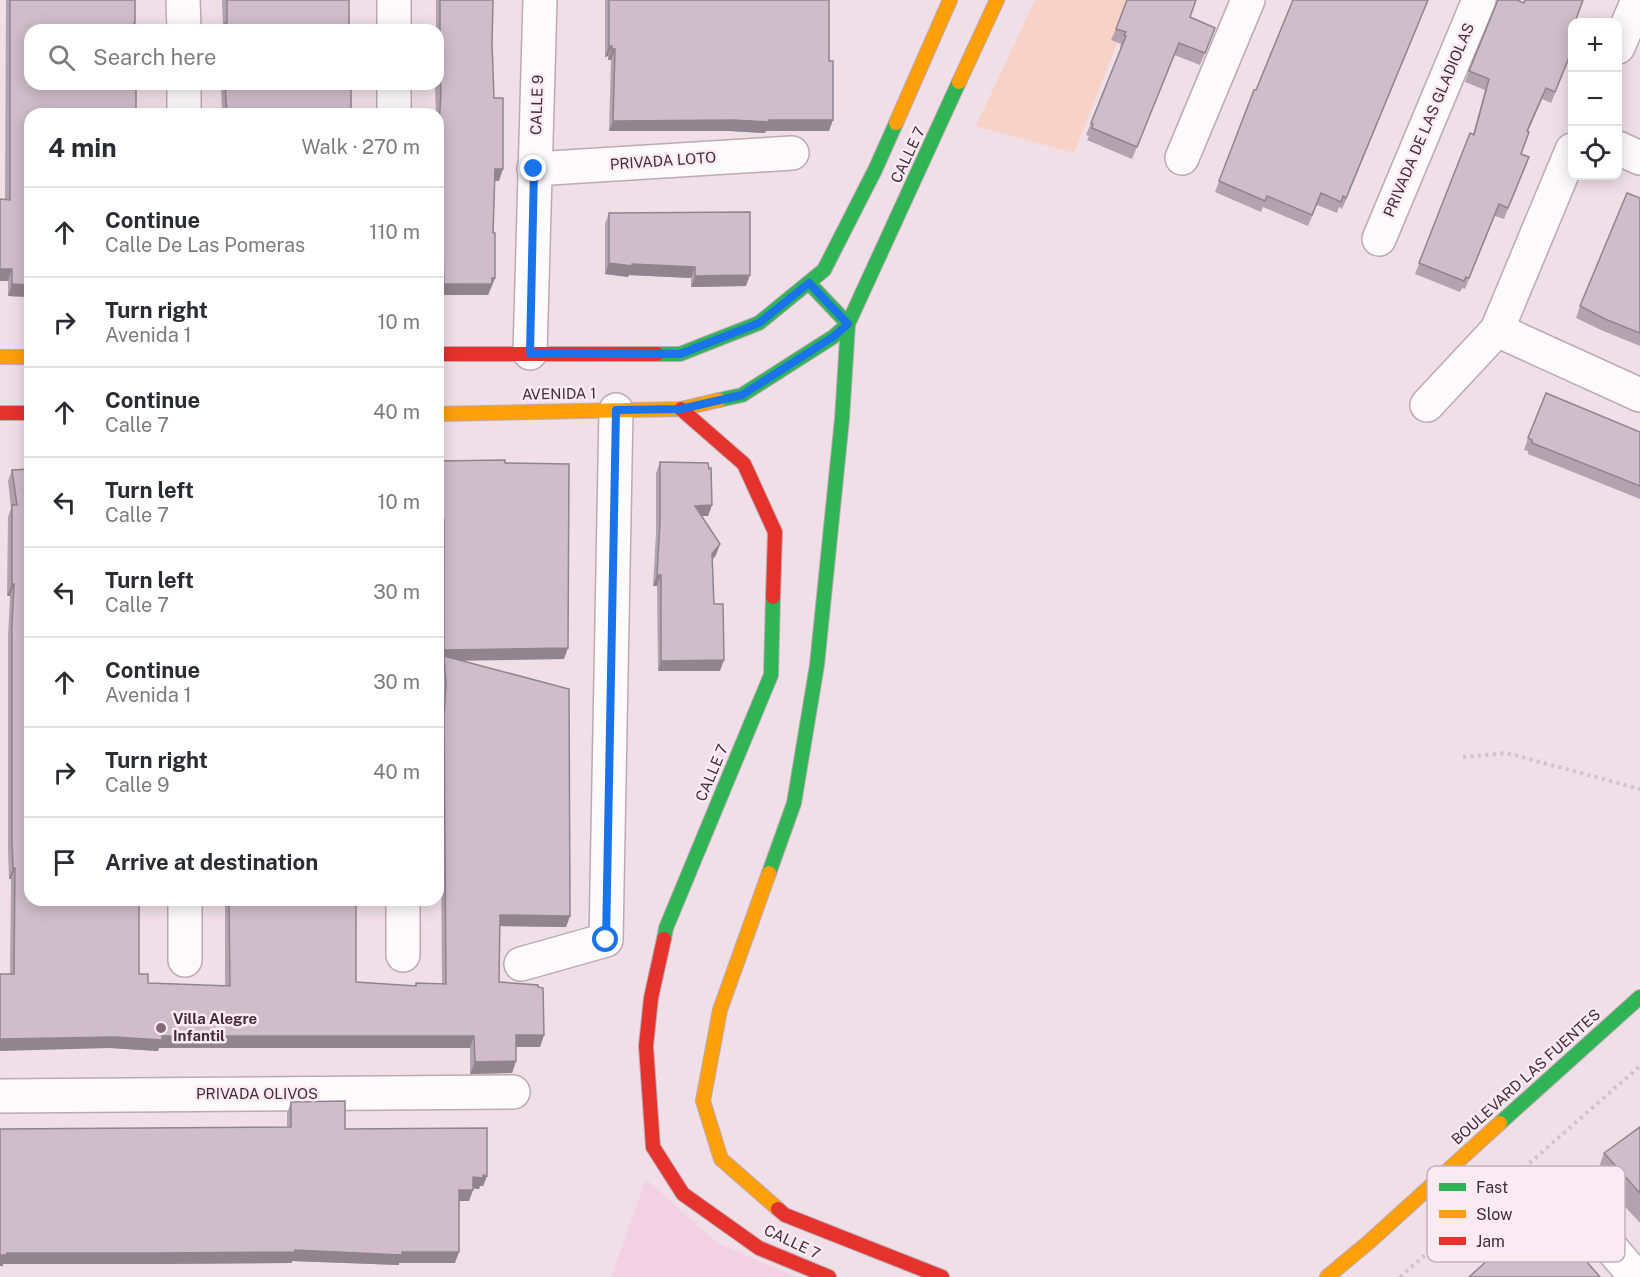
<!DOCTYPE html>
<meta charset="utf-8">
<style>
body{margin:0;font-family:"Public Sans",sans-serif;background:#f7f7f7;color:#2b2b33}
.controls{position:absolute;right:18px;top:18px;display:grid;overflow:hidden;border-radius:12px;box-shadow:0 3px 15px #0003}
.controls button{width:54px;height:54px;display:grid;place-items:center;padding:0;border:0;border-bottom:2px solid #e1e1e2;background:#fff;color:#2b2b33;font:30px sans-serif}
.stop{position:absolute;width:18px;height:18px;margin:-14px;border:4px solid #1a73e8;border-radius:50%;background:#fff}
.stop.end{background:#1a73e8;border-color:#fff;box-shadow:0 2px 6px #0008}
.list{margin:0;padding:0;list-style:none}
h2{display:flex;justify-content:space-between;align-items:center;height:78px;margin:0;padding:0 24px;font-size:26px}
h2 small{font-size:20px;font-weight:400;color:#7c7c81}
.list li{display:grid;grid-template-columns:39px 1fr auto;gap:18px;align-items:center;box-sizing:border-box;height:90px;padding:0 24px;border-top:2px solid #e1e1e2}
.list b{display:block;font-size:22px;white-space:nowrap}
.list p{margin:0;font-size:20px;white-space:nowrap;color:#7c7c81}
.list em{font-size:20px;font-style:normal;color:#7c7c81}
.icon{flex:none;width:33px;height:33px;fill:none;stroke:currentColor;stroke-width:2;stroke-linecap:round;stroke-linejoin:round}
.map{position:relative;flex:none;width:1640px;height:1277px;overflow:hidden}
.search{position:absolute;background:#fff;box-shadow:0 3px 15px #0003;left:24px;top:24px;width:420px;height:66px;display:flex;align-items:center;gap:15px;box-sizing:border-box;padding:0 21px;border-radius:18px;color:#7c7c81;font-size:22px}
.panel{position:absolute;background:#fff;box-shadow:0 3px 15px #0003;left:24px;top:108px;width:420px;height:798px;border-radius:18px}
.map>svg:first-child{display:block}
.built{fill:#f3d1e2}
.green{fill:#f8d2c7}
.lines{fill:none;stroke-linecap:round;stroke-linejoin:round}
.street-casing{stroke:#bda9b3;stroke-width:36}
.fast-casing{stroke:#bda9b3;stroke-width:16}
.slow-casing{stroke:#bda9b3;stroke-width:16}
.jam-casing{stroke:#bda9b3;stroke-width:16}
.path{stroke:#ccc4c9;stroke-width:4;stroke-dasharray:3 4.5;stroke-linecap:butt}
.street{stroke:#fdfafb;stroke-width:33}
.fast{stroke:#30b455;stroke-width:14}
.slow{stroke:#ff9f0a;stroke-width:14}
.jam{stroke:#e5322d;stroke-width:14}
.wall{fill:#b2a3ae}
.shaded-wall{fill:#91848d}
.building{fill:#cfbdca;stroke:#91848d;stroke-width:1.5}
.route{stroke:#1a73e8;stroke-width:8}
.poi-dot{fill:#826a76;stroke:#faebf2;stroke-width:2}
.labels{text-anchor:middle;stroke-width:5;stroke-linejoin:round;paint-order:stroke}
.street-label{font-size:15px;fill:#462b39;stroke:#faebf2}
.poi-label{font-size:15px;font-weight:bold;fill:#462b39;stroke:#faebf2;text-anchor:start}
.key{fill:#faebf2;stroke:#c4b1ba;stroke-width:1.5}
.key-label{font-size:16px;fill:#462b39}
</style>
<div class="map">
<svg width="1640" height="1277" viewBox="0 0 1640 1277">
<rect width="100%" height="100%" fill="#f0dfe7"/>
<polygon class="built" points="646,1179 717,1243 796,1277 611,1277"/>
<polygon class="green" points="1035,0 1134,0 1074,153 976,126"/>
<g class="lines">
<g class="street-casing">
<g id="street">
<polyline points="183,0 184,30"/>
<polyline points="394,30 394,0"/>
<polyline points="1618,47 1638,0"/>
<polyline points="184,84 184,114"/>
<polyline points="394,114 394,84"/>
<polyline points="1618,148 1640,158"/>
<polyline points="1182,158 1248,0"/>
<polyline points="534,169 792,153"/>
<polyline points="1379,239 1479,0"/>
<polyline points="1497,330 1640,395"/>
<polyline points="530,353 540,0"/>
<polyline points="1427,405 1497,330 1572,150"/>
<polyline points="185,900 185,960"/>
<polyline points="403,900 403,955"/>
<polyline points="521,964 606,940 616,410"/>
<polyline points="0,1096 513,1092"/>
<polyline points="1576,1207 1636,1277"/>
</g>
</g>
<g class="fast-casing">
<g id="fast">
<polyline points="657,354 680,354 759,323 824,270 875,170 896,123"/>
<polyline points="719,400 742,395 833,337 848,324 959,82"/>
<polyline points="769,873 794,803 817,665 842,419 848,324 809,283"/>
<polyline points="664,939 666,928 771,675 773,597"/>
<polyline points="1500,1123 1640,997"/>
</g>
</g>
<g class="slow-casing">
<g id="slow">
<polyline points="959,82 997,0"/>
<polyline points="896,123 950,0"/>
<polyline points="0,357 30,357"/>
<polyline points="438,414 681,409 719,400"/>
<polyline points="769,873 720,1010 703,1101 721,1159 778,1209"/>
<polyline points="1327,1277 1369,1242 1500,1123"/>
</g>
</g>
<g class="jam-casing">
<g id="jam">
<polyline points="438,354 657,354"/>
<polyline points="681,409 744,464 775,532 773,597"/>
<polyline points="0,413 30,413"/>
<polyline points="664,939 651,998 646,1046 653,1147 683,1194 759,1248 829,1277"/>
<polyline points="778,1209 785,1215 942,1277"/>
</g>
</g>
<g class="path">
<polyline points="1463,757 1507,753 1640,789"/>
<polyline points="1400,1277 1640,1066"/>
</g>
<use href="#street" class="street"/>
<use href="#fast" class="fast"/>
<use href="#slow" class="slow"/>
<use href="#jam" class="jam"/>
</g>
<g class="wall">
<polygon points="6,0 135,0 30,297 8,296 8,281 0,281 0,199 5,200"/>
<polygon points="222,0 349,0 349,30 222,30 223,27"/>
<polygon points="436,0 493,0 492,43 494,98 499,181 495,181 493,233 495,278 488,295 440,295 438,226 438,114 436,114 435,84 438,84 438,30 436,30"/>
<polygon points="605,0 829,0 829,131 766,131 765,133 730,131 609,131 611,60 608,60 608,56 605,57"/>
<polygon points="1428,0 1342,209 1339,207 1337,213 1317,205 1308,226 1263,207 1261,212 1215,192 1254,90 1256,90"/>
<polygon points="1190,17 1211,39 1200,65 1174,55 1132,159 1087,140 1089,136 1086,135 1091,123 1122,48 1120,47 1121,44 1111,40 1116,29"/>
<polygon points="1575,22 1572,52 1551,103 1542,99 1528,131 1521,154 1529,157 1525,168 1504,219 1495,216 1465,289 1462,288 1460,292 1415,274 1470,133 1473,134 1485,90 1465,82 1469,71"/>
<polygon points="221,84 351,84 351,114 222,114"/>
<polygon points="1640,198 1640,346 1601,330 1576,318 1580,306"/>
<polygon points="609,213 746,286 691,287 691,278 629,275 628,277 605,274 605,224"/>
<polygon points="1640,432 1640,499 1528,454 1528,451 1524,450 1528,438"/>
<polygon points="438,461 505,463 564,659 461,660 570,916 566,927 500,926 499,982 544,1035 540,1047 516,1047 516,1061 512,1073 470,1074 470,1048 159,1048 158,1051 110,1048 10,974 11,879 9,879 8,852 8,637 10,596 7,596 8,517 11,508 8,481 12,470 139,974 148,983 225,986 225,900 356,900 356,982 415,986 416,983 442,984 440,727 441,695 439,667 442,661 440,661 440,530"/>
<polygon points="660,462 712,505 708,516 702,516 716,555 712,560 714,604 720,671 658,671 657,586 653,586 656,533 656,473"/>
<polygon points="291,1102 345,1129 487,1176 483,1186 480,1186 479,1189 473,1188 469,1201 459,1201 455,1263 399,1263 399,1265 292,1261 292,1263 156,1264 3,1264 3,1266 0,1266 0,1129 287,1127 287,1113"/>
<polygon points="1640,1127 1640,1223 1596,1175 1604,1153"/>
</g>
<g class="shaded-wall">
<polygon points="1428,0 1342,209 1346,198"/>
<polygon points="609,46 612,46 608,56 605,57"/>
<polygon points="612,49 615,49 611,60 608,60"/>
<polygon points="1546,88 1542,99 1523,142 1527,131"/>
<polygon points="833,120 829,131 766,131 765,133 730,131 609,131 613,121"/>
<polygon points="495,169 503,169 499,181 491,181"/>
<polygon points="438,213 442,213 438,225"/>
<polygon points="609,263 695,267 691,278 629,275 628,277 605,274"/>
<polygon points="0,269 12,269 8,281 0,281"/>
<polygon points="750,275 746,286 691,287 695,276"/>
<polygon points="495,278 488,295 440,295 444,284"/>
<polygon points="12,284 30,285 30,297 8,296"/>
<polygon points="712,505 708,516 692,516 695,506"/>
<polygon points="438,519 444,519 440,530 438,530"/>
<polygon points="720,544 716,555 708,565 712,554"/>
<polygon points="657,575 661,575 657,586 653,586"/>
<polygon points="12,584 14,584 10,596 7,596"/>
<polygon points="568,648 564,659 444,661 444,656 442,661 440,661 444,650"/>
<polygon points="724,660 720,671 658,671 661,661"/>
<polygon points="13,868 15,868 11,879 9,879"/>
<polygon points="500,915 570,916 566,927 496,926"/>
<polygon points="516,1035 544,1035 540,1047 512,1047"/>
<polygon points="162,1036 474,1036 470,1048 159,1048 158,1051 110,1048 0,1051 0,1039"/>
<polygon points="516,1061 512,1073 470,1074 475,1062"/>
<polygon points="483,1175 487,1176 483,1186 480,1186 479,1189 469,1188 473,1177"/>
<polygon points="459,1190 473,1190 469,1201 455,1201"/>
<polygon points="295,1250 402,1252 459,1252 455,1263 399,1263 399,1265 292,1261 292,1263 156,1264 3,1264 3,1266 0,1266 0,1255 7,1253"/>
</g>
<g class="building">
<polygon points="10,0 135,0 135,23 134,23 134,30 30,30 30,84 136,84 136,114 30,114 30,285 12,284 12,269 0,269 0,199 10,200"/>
<polygon points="227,0 349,0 349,30 225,30 225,23 227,23"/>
<polygon points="440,0 493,0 492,43 494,98 503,98 503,169 495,169 493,233 495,233 495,278 492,278 492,284 444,284 442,213 438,213 438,141 441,93 438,42 440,42"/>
<polygon points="609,0 829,0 829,61 833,61 833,120 769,120 769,122 734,120 613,121 615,49 612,49 612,46 609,46"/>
<polygon points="1127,0 1196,0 1190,17 1215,28 1205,53 1179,43 1137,147 1092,128 1093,124 1091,123 1126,36 1124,35 1126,32 1116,29"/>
<polygon points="1293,0 1428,0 1346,198 1343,196 1341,202 1321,193 1312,215 1267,196 1265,201 1219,181 1254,90 1256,90"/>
<polygon points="1498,0 1517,0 1524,3 1525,0 1583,0 1575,22 1572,22 1572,50 1555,92 1546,88 1527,131 1529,132 1521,154 1529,157 1508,208 1499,204 1469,278 1466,277 1464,281 1419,263 1470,133 1474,135 1489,79 1469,71"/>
<polygon points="225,84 351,84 351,114 227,114"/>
<polygon points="1627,193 1640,198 1640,333 1605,319 1580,306"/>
<polygon points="750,212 750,275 695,276 695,267 632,264 632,266 609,263 609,213"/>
<polygon points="1546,393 1640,432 1640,486 1532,443 1532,440 1528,438"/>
<polygon points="505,460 505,463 569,464 568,648 444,650 444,519 438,519 438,461"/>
<polygon points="660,462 708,463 709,469 711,468 712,505 695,506 720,544 712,554 714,604 723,604 724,660 661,661 661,575 657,575 660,523"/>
<polygon points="30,469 30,900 139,900 139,974 148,974 148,983 230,986 229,900 356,900 356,982 416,986 416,983 446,984 444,716 446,683 444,656 569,689 570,916 500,915 499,982 538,985 538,987 543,988 544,1035 516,1035 516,1061 475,1062 474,1036 162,1036 162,1040 115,1037 0,1039 0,974 14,974 15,868 13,868 12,840 12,625 14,584 12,584 12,505 17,505 12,470"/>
<polygon points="345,1101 345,1129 487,1128 487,1176 483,1175 483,1178 473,1177 473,1190 459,1190 459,1252 402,1252 402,1255 295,1250 295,1252 160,1253 7,1253 6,1255 0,1255 0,1129 291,1127 291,1102"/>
<polygon points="1640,1127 1640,1193 1604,1153"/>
<polygon points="1547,1216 1600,1277 1469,1277 1500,1249"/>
</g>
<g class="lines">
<polyline class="route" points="534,169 530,353 680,354 759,323 809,283 848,324 833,337 742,395 681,409 616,410 606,940"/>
</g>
<circle class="poi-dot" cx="161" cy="1028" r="6"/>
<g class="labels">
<g class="street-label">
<text transform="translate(537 105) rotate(-88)" y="5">CALLE 9</text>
<text transform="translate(1429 120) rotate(-67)" y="5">PRIVADA DE LAS GLADIOLAS</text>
<text transform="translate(908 155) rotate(-65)" y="5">CALLE 7</text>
<text transform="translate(663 161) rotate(-4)" y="5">PRIVADA LOTO</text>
<text transform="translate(559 394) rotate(-1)" y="5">AVENIDA 1</text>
<text transform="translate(712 773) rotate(-67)" y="5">CALLE 7</text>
<text transform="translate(1526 1077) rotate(-42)" y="5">BOULEVARD LAS FUENTES</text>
<text x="257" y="1099">PRIVADA OLIVOS</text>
<text transform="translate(792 1242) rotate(25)" y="5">CALLE 7</text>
</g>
<g class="poi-label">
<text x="173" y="1024">Villa Alegre<tspan x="173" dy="17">Infantil</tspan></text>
</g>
</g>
<rect x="1427" y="1166" width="198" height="96" rx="9" class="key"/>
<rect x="1439" y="1183" width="27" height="8" fill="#30b455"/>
<rect x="1439" y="1210" width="27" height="8" fill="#ff9f0a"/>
<rect x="1439" y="1237" width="27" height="8" fill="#e5322d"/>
<g class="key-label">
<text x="1476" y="1193">Fast</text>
<text x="1476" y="1220">Slow</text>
<text x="1476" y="1247">Jam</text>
</g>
</svg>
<div class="controls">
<button>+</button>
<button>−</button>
<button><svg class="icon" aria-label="locate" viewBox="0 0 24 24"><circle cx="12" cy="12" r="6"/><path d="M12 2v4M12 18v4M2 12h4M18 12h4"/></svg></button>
</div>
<div class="stop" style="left:606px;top:940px"></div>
<div class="stop end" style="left:534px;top:169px"></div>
<div class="search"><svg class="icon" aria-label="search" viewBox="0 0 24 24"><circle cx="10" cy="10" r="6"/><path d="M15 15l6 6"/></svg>Search here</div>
<section class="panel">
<h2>4 min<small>Walk · 270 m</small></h2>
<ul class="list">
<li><svg class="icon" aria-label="ahead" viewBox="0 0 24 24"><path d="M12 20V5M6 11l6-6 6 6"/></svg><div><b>Continue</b><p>Calle De Las Pomeras</p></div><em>110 m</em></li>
<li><svg class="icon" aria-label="right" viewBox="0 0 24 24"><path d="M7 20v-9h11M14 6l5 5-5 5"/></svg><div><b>Turn right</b><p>Avenida 1</p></div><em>10 m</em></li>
<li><svg class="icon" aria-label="ahead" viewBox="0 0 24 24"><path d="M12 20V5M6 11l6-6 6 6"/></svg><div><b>Continue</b><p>Calle 7</p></div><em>40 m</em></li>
<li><svg class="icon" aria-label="left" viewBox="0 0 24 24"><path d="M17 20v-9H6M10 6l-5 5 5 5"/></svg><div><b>Turn left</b><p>Calle 7</p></div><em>10 m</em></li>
<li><svg class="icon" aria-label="left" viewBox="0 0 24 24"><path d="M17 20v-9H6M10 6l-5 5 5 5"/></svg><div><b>Turn left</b><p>Calle 7</p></div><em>30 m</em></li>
<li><svg class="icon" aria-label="ahead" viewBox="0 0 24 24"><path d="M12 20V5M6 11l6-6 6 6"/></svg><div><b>Continue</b><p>Avenida 1</p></div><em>30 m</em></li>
<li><svg class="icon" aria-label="right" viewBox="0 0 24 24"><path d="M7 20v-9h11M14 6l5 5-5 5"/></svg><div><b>Turn right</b><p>Calle 9</p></div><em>40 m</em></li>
<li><svg class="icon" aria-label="arrive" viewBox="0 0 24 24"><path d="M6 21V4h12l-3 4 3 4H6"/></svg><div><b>Arrive at destination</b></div></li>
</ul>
</section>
</div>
